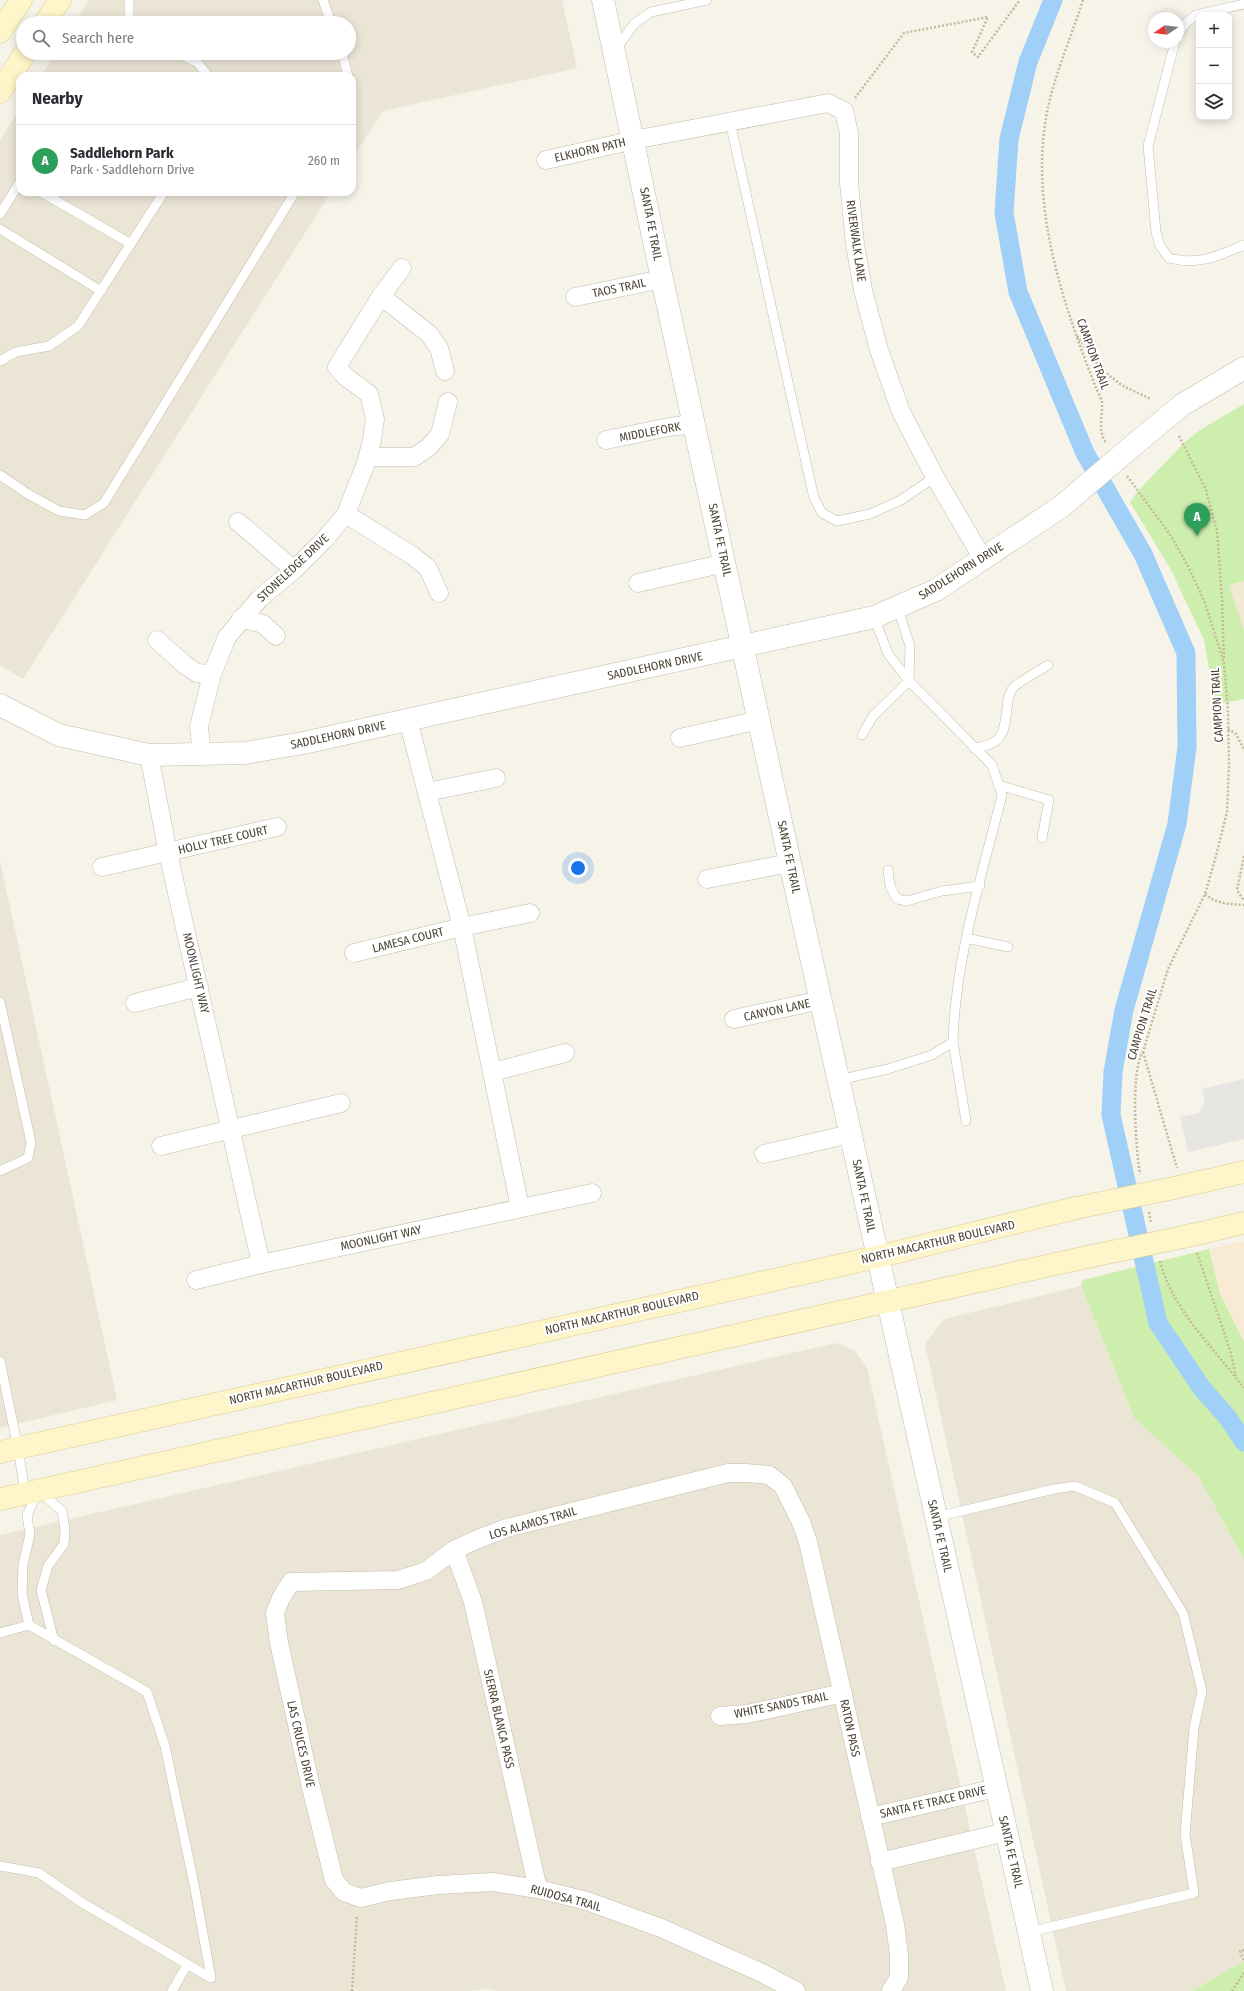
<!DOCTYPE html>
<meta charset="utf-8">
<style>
body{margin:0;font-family:"Fira Sans Condensed",sans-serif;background:#f2f2f3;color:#2b2b33}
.controls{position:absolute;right:12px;top:12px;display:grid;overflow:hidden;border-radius:8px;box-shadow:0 2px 10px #0003}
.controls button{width:36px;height:36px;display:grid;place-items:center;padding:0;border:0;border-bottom:1px solid #e1e1e2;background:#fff;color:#2b2b33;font:20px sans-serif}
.compass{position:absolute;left:1148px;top:12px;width:36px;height:36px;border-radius:50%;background:#fff;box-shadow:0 2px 10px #0003;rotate:257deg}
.you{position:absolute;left:578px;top:868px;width:14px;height:14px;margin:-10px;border:3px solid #fff;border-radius:50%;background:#1a73e8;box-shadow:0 0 0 6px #1a73e833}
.badge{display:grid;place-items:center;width:26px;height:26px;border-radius:50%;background:#ff4617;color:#fff;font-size:13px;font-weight:700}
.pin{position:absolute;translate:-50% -33px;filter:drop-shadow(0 1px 2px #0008)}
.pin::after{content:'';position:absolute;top:21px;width:14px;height:12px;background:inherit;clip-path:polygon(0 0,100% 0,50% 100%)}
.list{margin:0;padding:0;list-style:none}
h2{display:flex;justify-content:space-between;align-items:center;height:52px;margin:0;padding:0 16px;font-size:17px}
h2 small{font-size:13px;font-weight:400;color:#7c7c81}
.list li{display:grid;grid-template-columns:26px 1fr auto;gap:12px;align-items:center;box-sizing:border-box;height:72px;padding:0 16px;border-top:1px solid #e1e1e2}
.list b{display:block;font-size:15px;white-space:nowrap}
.list p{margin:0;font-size:13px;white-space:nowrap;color:#7c7c81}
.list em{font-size:13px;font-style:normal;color:#7c7c81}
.icon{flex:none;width:22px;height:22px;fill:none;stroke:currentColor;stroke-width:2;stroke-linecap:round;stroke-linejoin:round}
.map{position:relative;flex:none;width:1244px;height:1991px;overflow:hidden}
.search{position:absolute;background:#fff;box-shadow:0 2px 10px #0003;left:16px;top:16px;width:340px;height:44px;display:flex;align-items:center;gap:10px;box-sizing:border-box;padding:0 14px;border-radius:22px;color:#7c7c81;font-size:15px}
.panel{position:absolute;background:#fff;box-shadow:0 2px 10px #0003;left:16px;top:72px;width:340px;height:124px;border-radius:12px}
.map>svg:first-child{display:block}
.residential{fill:#ebe5d6}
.commercial{fill:#f9ebd3}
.education{fill:#f0e9d2}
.green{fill:#ceeeae}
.parking{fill:#e7e5e1}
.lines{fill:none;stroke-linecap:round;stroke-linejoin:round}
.canal{stroke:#a0cff8;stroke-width:19}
.service-casing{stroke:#c3bcaa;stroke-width:10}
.minor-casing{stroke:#c3bcaa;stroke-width:19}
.tertiary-casing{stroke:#c3bcaa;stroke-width:23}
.secondary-casing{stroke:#dbcb94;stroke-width:23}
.path{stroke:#c6b99a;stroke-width:2.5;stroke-dasharray:2 2;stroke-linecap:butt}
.service{stroke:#fff;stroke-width:9}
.minor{stroke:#fff;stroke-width:18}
.tertiary{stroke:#fff;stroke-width:22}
.secondary{stroke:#fff5ca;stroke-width:22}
.tertiary-bridge-casing{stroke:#c3bcaa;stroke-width:23;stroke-linecap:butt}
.secondary-bridge-casing{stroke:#dbcb94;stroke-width:23;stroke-linecap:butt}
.tertiary-bridge{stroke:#fff;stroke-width:22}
.secondary-bridge{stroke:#fff5ca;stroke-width:22}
.labels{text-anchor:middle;stroke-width:4;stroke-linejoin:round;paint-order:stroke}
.street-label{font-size:12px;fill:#4b4436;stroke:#fff}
</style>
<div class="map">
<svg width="1244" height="1991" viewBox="0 0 1244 1991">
<rect width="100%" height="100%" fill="#f6f3e9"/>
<g class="residential">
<polygon points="89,0 562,0 577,68 383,111 352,159 352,76 41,76 55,53 349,53 349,23 74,23"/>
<polygon points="20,109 20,192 331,192 23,679 0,665 0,140"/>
<polygon points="0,861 117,1400 0,1428"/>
<polygon points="1081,1286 1134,1418 1198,1476 1244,1559 1244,1961 1192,1991 1066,1991 925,1344 944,1319"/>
<polygon points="836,1343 854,1350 867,1367 1006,1991 499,1991 488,1989 468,1991 0,1991 0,1535"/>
</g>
<polygon class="commercial" points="1244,1241 1244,1342 1220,1294 1209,1249"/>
<polygon class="education" points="1244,581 1244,630 1229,585"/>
<g class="green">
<polygon points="1244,404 1244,581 1229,585 1244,630 1244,699 1215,705 1204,640 1171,570 1130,502 1137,492 1184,443 1200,430"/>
<polygon points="1209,1249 1220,1294 1244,1342 1244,1559 1198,1476 1134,1418 1081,1286 1083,1280"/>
<polygon points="1244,1961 1244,1991 1192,1991"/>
</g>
<polygon class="parking" points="1244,1079 1244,1139 1188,1152 1180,1117 1199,1113 1205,1103 1202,1089"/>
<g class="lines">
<polyline class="canal" points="1053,0 1028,62 1009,139 1004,213 1018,292 1085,453 1143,554 1186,653 1187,747 1177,824 1124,1010 1113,1072 1111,1115 1158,1323 1201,1387 1228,1418 1244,1442"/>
<g class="service-casing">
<g id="service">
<polyline points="129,0 129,21 131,23"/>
<polyline points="323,0 331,23"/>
<polyline points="1178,35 1185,24 1196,15 1244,4"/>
<path d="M1175,42L1148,146L1156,232L1160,246L1169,258C1198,266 1218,256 1244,245"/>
<polyline points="616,49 634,24 651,12 707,0"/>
<polyline points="177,53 198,63 208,76"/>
<polyline points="342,53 348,76"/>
<polyline points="730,122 814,498 822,513 837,521 870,514 901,500 935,477"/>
<polyline points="41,192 131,244"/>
<polyline points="0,214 20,182"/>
<polyline points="0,229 101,291"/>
<polyline points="0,361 16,352 49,346 78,326 164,192"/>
<polyline points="0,475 28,494 59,511 85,515 104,503 295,192"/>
<polyline points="898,608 910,646 909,681"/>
<polyline points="862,735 873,716 909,681"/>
<path d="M974,748C1007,744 1004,729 1008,701C1009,697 1010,690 1014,687C1020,681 1039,671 1048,665"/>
<polyline points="999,785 1049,800 1042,838"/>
<polyline points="888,870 890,886 897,899 907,901 942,891 980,886"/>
<polyline points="966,938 1008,947"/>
<polyline points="0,1002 31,1142 28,1158 0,1171"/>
<polyline points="953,1042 966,1121"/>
<path d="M838,1080L888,1069L932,1055L953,1042C955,959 982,875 1002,795L992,765L909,681L888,654L874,617"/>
<polyline points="0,1361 18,1448 25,1493"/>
<polyline points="936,1517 1054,1489 1075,1486 1115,1503 1183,1613 1202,1691 1194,1728 1185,1834 1194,1893 1029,1932"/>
<polyline points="0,1633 29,1625"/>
<polyline points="0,1866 39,1873 81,1902 211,1978 195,1889 165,1746 147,1692 29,1625 22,1594 23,1565 30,1534 27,1516 38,1490 62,1511 65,1530 64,1544 48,1566 41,1590 54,1641"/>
<polyline points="172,1991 187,1965"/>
</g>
</g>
<g class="minor-casing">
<g id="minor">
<polyline points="546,160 634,140 828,103 844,111 849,133 849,183 855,244 863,290 879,350 901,412 935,477 983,559"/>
<polyline points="381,296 429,334 439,348 445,371"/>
<polyline points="575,297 662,279"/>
<polyline points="606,440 669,427 694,424"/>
<polyline points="368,457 414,457 429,447 440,434 448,402"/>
<polyline points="346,514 413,556 428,568 439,593"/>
<polyline points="238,522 294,570"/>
<polyline points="638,583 725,563"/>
<polyline points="241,618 263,624 276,636"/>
<polyline points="157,640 185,665 197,673 212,674"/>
<polyline points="408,720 462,927 520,1208"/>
<polyline points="680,738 759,720"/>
<polyline points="149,755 168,853 261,1264"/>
<polyline points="202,755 199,727 212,674 227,637 260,598 294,570 325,539 346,514 366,463 372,440 375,419 369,394 346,377 337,367 381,296 402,268"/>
<polyline points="427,792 496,778"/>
<polyline points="102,867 277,827"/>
<polyline points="707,879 790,863"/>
<polyline points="354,953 462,927 530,913"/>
<polyline points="135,1003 199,987"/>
<polyline points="734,1019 821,1000"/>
<polyline points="493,1072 565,1053"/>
<polyline points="161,1146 341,1103"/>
<polyline points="764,1154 850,1134"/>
<polyline points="196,1280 261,1264 592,1193"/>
<polyline points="454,1550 473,1602 538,1889"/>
<polyline points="720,1716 747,1714 843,1693"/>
<polyline points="870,1817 996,1788"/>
<polyline points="880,1862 1006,1832"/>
<polyline points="796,1991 762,1973 661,1928 587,1901 538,1889 493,1882 438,1885 390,1891 361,1898 344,1892 334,1880 310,1783 279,1643 275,1613 281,1598 291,1582 398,1580 426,1571 454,1550 478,1539 507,1528 728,1473 746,1473 769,1475 783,1486 801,1522 808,1542 895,1924 899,1955 899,1977 891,1991"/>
</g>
</g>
<g class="tertiary-casing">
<g id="tertiary">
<polyline points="603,0 662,279 790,863 1042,1991"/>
<polyline points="1142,438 1182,405 1244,368"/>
<polyline points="0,705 59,735 149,755 245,753 303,743 874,617 936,590 1062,506"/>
</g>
</g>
<g class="secondary-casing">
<g id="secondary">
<polyline points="45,23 60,0"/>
<polyline points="0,32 21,0"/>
<polyline points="0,92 25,53"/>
<polyline points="1174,1188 1244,1172"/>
<polyline points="1183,1237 1244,1223"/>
<polyline points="0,1452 877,1257 1076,1208"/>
<polyline points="0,1499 1087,1257"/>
</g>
</g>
<g class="path">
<path d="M1083,0C1070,41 1051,82 1045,124C1032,214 1064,306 1096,388C1098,392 1101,398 1102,402C1103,417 1097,429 1106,443"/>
<polyline points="855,98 904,33 988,17 972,52 978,57 1020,0"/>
<polyline points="1077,336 1102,370 1123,386 1151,399"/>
<polyline points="1179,436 1206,490 1217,531 1222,599 1224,659"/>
<path d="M1127,476L1171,536L1188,566L1205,603L1224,663L1228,710L1229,765L1227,812L1216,856L1205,894L1168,969L1143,1052C1130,1071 1136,1150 1140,1174"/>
<polyline points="1228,729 1236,734 1244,749"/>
<polyline points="1244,856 1237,890 1244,901"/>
<path d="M1205,894C1216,904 1230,904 1244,905"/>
<polyline points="1143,1052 1177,1168"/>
<polyline points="1149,1212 1151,1223"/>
<polyline points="1197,1253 1230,1350 1236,1376"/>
<path d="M1160,1261C1173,1311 1214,1348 1244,1388"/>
<polyline points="1244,1950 1240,1951 1244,1961"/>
<polyline points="352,1991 357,1916"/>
<polyline points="1232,1991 1244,1973"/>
</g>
<use href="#service" class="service"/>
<use href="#minor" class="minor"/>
<use href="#tertiary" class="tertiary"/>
<use href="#secondary" class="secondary"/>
<g class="tertiary-bridge-casing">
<polyline id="tertiary-bridge" points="1062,506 1142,438"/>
</g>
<g class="secondary-bridge-casing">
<g id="secondary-bridge">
<polyline points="1076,1208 1174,1188"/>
<polyline points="1087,1257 1183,1237"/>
</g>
</g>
<use href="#tertiary-bridge" class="tertiary-bridge"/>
<use href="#secondary-bridge" class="secondary-bridge"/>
</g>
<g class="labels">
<g class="street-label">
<text transform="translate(590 150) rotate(-13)" y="4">ELKHORN PATH</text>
<text transform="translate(651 224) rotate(79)" y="4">SANTA FE TRAIL</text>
<text transform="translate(856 241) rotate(82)" y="4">RIVERWALK LANE</text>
<text transform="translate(619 288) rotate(-12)" y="4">TAOS TRAIL</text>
<text transform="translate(1093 354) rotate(70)" y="4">CAMPION TRAIL</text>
<text transform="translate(650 432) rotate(-11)" y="4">MIDDLEFORK</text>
<text transform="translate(720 540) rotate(78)" y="4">SANTA FE TRAIL</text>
<text transform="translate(293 568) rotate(-43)" y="4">STONELEDGE DRIVE</text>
<text transform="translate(961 571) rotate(-32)" y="4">SADDLEHORN DRIVE</text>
<text transform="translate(655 666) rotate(-12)" y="4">SADDLEHORN DRIVE</text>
<text transform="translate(1217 705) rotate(-93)" y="4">CAMPION TRAIL</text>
<text transform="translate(338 735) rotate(-12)" y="4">SADDLEHORN DRIVE</text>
<text transform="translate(223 840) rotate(-13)" y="4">HOLLY TREE COURT</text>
<text transform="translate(789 857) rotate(78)" y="4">SANTA FE TRAIL</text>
<text transform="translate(408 940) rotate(-14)" y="4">LAMESA COURT</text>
<text transform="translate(196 973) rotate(77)" y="4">MOONLIGHT WAY</text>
<text transform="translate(777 1010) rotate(-12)" y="4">CANYON LANE</text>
<text transform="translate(1142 1024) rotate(-73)" y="4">CAMPION TRAIL</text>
<text transform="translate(864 1196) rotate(78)" y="4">SANTA FE TRAIL</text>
<text transform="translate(381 1238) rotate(-12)" y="4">MOONLIGHT WAY</text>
<text transform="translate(938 1242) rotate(-13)" y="4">NORTH MACARTHUR BOULEVARD</text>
<text transform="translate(622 1313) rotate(-13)" y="4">NORTH MACARTHUR BOULEVARD</text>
<text transform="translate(306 1383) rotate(-13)" y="4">NORTH MACARTHUR BOULEVARD</text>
<text transform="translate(533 1523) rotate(-16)" y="4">LOS ALAMOS TRAIL</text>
<text transform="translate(940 1536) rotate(77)" y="4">SANTA FE TRAIL</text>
<text transform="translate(781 1705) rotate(-11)" y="4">WHITE SANDS TRAIL</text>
<text transform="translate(499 1719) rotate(77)" y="4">SIERRA BLANCA PASS</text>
<text transform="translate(850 1728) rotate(78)" y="4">RATON PASS</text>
<text transform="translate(301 1744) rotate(77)" y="4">LAS CRUCES DRIVE</text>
<text transform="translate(933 1802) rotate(-13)" y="4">SANTA FE TRACE DRIVE</text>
<text transform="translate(1011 1852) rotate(77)" y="4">SANTA FE TRAIL</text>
<text transform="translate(566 1898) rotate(15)" y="4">RUIDOSA TRAIL</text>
</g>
</g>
</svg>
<div class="controls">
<button>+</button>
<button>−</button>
<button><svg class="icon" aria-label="layers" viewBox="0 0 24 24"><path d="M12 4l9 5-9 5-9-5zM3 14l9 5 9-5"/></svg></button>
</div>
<svg class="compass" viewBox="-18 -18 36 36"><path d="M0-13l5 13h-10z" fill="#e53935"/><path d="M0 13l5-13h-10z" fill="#7c7c81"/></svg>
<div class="you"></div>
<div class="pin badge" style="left:1197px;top:536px;background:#2e9e5b">A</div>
<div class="search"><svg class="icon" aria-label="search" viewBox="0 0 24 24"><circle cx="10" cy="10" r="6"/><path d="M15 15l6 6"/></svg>Search here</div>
<section class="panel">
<h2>Nearby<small></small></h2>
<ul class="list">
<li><span class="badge" style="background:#2e9e5b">A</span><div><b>Saddlehorn Park</b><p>Park · Saddlehorn Drive</p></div><em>260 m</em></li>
</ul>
</section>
</div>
